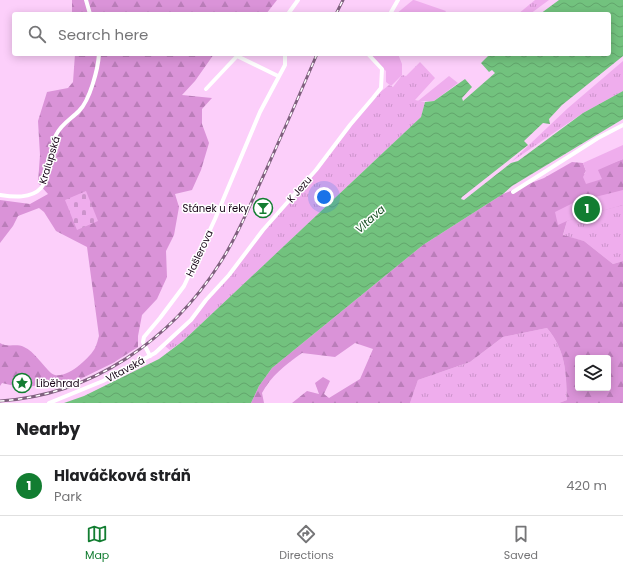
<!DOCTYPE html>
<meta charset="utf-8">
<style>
body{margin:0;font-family:Poppins,sans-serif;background:#f6f6f6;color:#202124}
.controls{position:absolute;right:12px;bottom:12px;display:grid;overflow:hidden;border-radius:4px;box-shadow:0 2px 10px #0003}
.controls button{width:36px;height:36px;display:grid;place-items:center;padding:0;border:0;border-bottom:1px solid #e0e0e0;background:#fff;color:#202124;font:20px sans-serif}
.you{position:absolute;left:324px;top:197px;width:14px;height:14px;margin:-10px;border:3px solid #fff;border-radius:50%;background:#1a73e8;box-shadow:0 0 0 6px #1a73e833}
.badge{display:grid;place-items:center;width:26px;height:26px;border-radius:50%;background:#127d31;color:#fff;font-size:13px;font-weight:700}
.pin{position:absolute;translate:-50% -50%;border:2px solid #fff;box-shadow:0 1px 4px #0006}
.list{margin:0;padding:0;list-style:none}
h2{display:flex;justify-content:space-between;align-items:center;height:52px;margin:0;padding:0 16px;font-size:17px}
h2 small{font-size:13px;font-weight:400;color:#757577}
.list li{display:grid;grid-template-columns:26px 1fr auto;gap:12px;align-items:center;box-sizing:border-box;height:60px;padding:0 16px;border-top:1px solid #e0e0e0}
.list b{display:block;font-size:15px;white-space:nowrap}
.list p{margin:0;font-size:13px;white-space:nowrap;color:#757577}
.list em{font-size:13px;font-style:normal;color:#757577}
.icon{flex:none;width:22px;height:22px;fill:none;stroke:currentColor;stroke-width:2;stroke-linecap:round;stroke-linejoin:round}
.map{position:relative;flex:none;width:623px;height:403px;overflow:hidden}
.search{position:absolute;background:#fff;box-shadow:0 2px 10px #0003;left:12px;right:12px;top:12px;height:44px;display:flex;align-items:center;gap:10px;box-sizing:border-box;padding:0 14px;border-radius:4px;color:#757577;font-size:15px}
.sheet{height:112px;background:#fff}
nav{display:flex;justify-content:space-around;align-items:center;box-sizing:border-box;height:56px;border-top:1px solid #e0e0e0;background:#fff;font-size:11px;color:#757577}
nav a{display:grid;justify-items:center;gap:2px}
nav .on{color:#127d31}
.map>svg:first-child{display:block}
.grass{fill:url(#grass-tufts)}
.forest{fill:url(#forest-firs);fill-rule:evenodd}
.cemetery{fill:url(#cemetery-stones)}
.green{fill:#efaded}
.water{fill:url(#water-waves)}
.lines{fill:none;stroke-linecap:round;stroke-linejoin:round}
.minor{stroke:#fff;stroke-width:4}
.rail-casing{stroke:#7f607e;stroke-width:3}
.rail{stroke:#fff;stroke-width:1.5;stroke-dasharray:4.5;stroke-linecap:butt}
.labels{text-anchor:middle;stroke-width:3;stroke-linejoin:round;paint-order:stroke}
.street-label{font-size:10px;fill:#190619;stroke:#fff}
.poi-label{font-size:10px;fill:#190619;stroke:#fff;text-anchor:end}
.water-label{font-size:11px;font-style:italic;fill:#195024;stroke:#fff}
</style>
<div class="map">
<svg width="623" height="403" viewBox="0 0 623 403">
<defs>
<pattern id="grass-tufts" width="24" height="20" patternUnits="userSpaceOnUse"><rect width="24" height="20" fill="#efaded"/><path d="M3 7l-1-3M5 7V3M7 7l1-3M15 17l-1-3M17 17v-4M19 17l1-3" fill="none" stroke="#cc93cb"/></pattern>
<pattern id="forest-firs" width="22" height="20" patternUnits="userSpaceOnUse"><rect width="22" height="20" fill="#da93d8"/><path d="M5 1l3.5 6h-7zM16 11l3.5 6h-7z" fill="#ba7db9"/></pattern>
<pattern id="cemetery-stones" width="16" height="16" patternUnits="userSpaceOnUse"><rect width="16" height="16" fill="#efaded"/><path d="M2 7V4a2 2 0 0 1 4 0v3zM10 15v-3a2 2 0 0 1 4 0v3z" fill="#cc93cb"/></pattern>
<pattern id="water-waves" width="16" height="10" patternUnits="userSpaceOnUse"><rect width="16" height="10" fill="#72c27e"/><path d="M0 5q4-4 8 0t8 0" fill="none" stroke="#62a56c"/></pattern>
</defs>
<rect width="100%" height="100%" fill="#fccffa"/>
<g class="grass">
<polygon points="535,0 549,0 530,14 518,14"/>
<polygon points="623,61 623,91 583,113 511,162 568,108"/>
<polygon points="420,62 435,78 415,100 425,102 421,117 183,341 170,350 165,346 191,320 373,98 389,85 393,87 402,75 406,76"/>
<polygon points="623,205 623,261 613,264 584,241 563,236 567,221"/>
<path d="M547,328C566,351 566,372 567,400L559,403H410L418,380L470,362L503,337Z"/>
</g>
<g class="forest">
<polygon points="72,0 277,0 266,14 72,14"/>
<path d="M75,54H214L195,81L182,95L212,98L202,109V124L209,143L201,170L192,190L175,194L179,207L174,235L166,251L167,277L157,299L142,315L138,336V347L113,363L72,383L69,379L23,388L2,383L0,386V343C8,348 16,343 24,347C34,351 43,366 51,373C63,383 90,358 95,348C97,344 98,339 99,336L87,247L56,231L44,212L39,208L18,216L13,226L0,243V200L30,204L48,194L38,183L40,155L38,121L47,92L68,88L73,82Z"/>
<path d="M623,159V205L567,221L563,235L584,241L613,264L623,261V403H559L567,400C566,372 566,351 547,328L503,337L470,362L418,380L410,403H292L307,391L319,394L315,383L323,377L330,381L324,394L329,398L360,379L373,349L355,343L335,357L302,353C285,365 271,376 262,393L264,403H251L259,386L272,368L423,245L503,194L544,178L572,162L583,163L586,171L584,174ZM578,358H608V388H578Z"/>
</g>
<polygon class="cemetery" points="86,191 98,221 77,230 65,200"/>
<g class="green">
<polygon points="413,0 414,0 446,11 444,14 396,14"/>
<polygon points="372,54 398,54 402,64 402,75 391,86 386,82 386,71 370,56"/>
<polygon points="449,76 458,83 434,101 418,101"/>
<polygon points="623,145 623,159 598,170 602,179 586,184 583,177 586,171 583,163"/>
<polygon points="623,190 623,205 567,221 558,225 555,212 575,202"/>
</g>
<polygon class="water" points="559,0 623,0 623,56 562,105 549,119 550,124 543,123 524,141 528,145 462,197 461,199 464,200 511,163 518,161 583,113 623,91 623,119 512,186 503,194 423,245 272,368 259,386 251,403 64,403 84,396 159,359 183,341 421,117 425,102 434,101 465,79 472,87 462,98 463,101 495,73 492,70 489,72 481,63 490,54 609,54 609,14 540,14"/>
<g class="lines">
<g class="minor">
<polyline points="86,0 90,14"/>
<polyline points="288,14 298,0"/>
<polyline points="390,14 398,0"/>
<polyline points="237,56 278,76"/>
<polyline points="206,89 239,54"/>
<polyline points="513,192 598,138 623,125"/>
<path d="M0,195C13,197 31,199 41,188C51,176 50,150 56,135C61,124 71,119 79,111C90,100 98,69 99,54"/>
<polyline points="150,356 143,342 144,337 160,318 184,286 215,219 260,112 285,65 285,54"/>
<polyline points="49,403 103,381 155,353 191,320 206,300 229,275 263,230 316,170 350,125 373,98 381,88 382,69 368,54"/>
</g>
<g class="rail-casing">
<g id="rail">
<polyline points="336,14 343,0"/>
<path d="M0,401C92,395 171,340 220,263C237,237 249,207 262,179C281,137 299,96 317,54"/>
</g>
</g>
<use href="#rail" class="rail"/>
</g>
<defs>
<g id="bar-ring" transform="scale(1)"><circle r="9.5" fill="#fff" stroke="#127d31" stroke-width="1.5"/><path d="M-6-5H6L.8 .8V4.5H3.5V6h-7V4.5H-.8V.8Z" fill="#127d31"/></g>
<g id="sight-ring" transform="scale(1)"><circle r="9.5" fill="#fff" stroke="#127d31" stroke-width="1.5"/><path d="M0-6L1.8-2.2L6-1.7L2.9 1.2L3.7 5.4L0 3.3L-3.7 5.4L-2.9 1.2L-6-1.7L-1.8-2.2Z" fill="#127d31"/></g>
</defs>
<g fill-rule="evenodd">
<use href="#bar-ring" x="263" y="208"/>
<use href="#sight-ring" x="22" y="383"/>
</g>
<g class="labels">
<g class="street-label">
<text transform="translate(49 160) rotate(-73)" y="4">Kralupská</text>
<text transform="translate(299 189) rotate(-49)" y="4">K Jezu</text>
<text transform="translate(199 253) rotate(-65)" y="4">Hašlerova</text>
<text transform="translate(125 369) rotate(-28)" y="4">Vltavská</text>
</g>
<g class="poi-label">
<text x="249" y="212">Stánek u řeky</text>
<text x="36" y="387" text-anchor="start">Liběhrad</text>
</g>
<g class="water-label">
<text transform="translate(370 219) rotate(-42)" y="4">Vltava</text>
</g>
</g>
</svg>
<div class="controls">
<button><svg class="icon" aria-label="layers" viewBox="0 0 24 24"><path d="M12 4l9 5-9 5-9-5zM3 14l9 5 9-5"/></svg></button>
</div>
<div class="you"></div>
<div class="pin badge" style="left:587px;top:209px">1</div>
<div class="search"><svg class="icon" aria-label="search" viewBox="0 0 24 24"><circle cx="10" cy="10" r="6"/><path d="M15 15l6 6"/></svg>Search here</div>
</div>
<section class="sheet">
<h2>Nearby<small></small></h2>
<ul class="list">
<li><span class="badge">1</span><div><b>Hlaváčková stráň</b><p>Park</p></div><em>420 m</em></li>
</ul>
</section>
<nav>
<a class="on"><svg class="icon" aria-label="map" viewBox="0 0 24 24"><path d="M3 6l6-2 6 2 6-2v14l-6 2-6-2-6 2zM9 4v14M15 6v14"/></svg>Map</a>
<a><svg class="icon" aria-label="directions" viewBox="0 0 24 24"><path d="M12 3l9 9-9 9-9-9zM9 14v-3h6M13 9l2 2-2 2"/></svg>Directions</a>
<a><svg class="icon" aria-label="saved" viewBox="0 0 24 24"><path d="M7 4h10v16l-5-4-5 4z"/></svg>Saved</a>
</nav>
